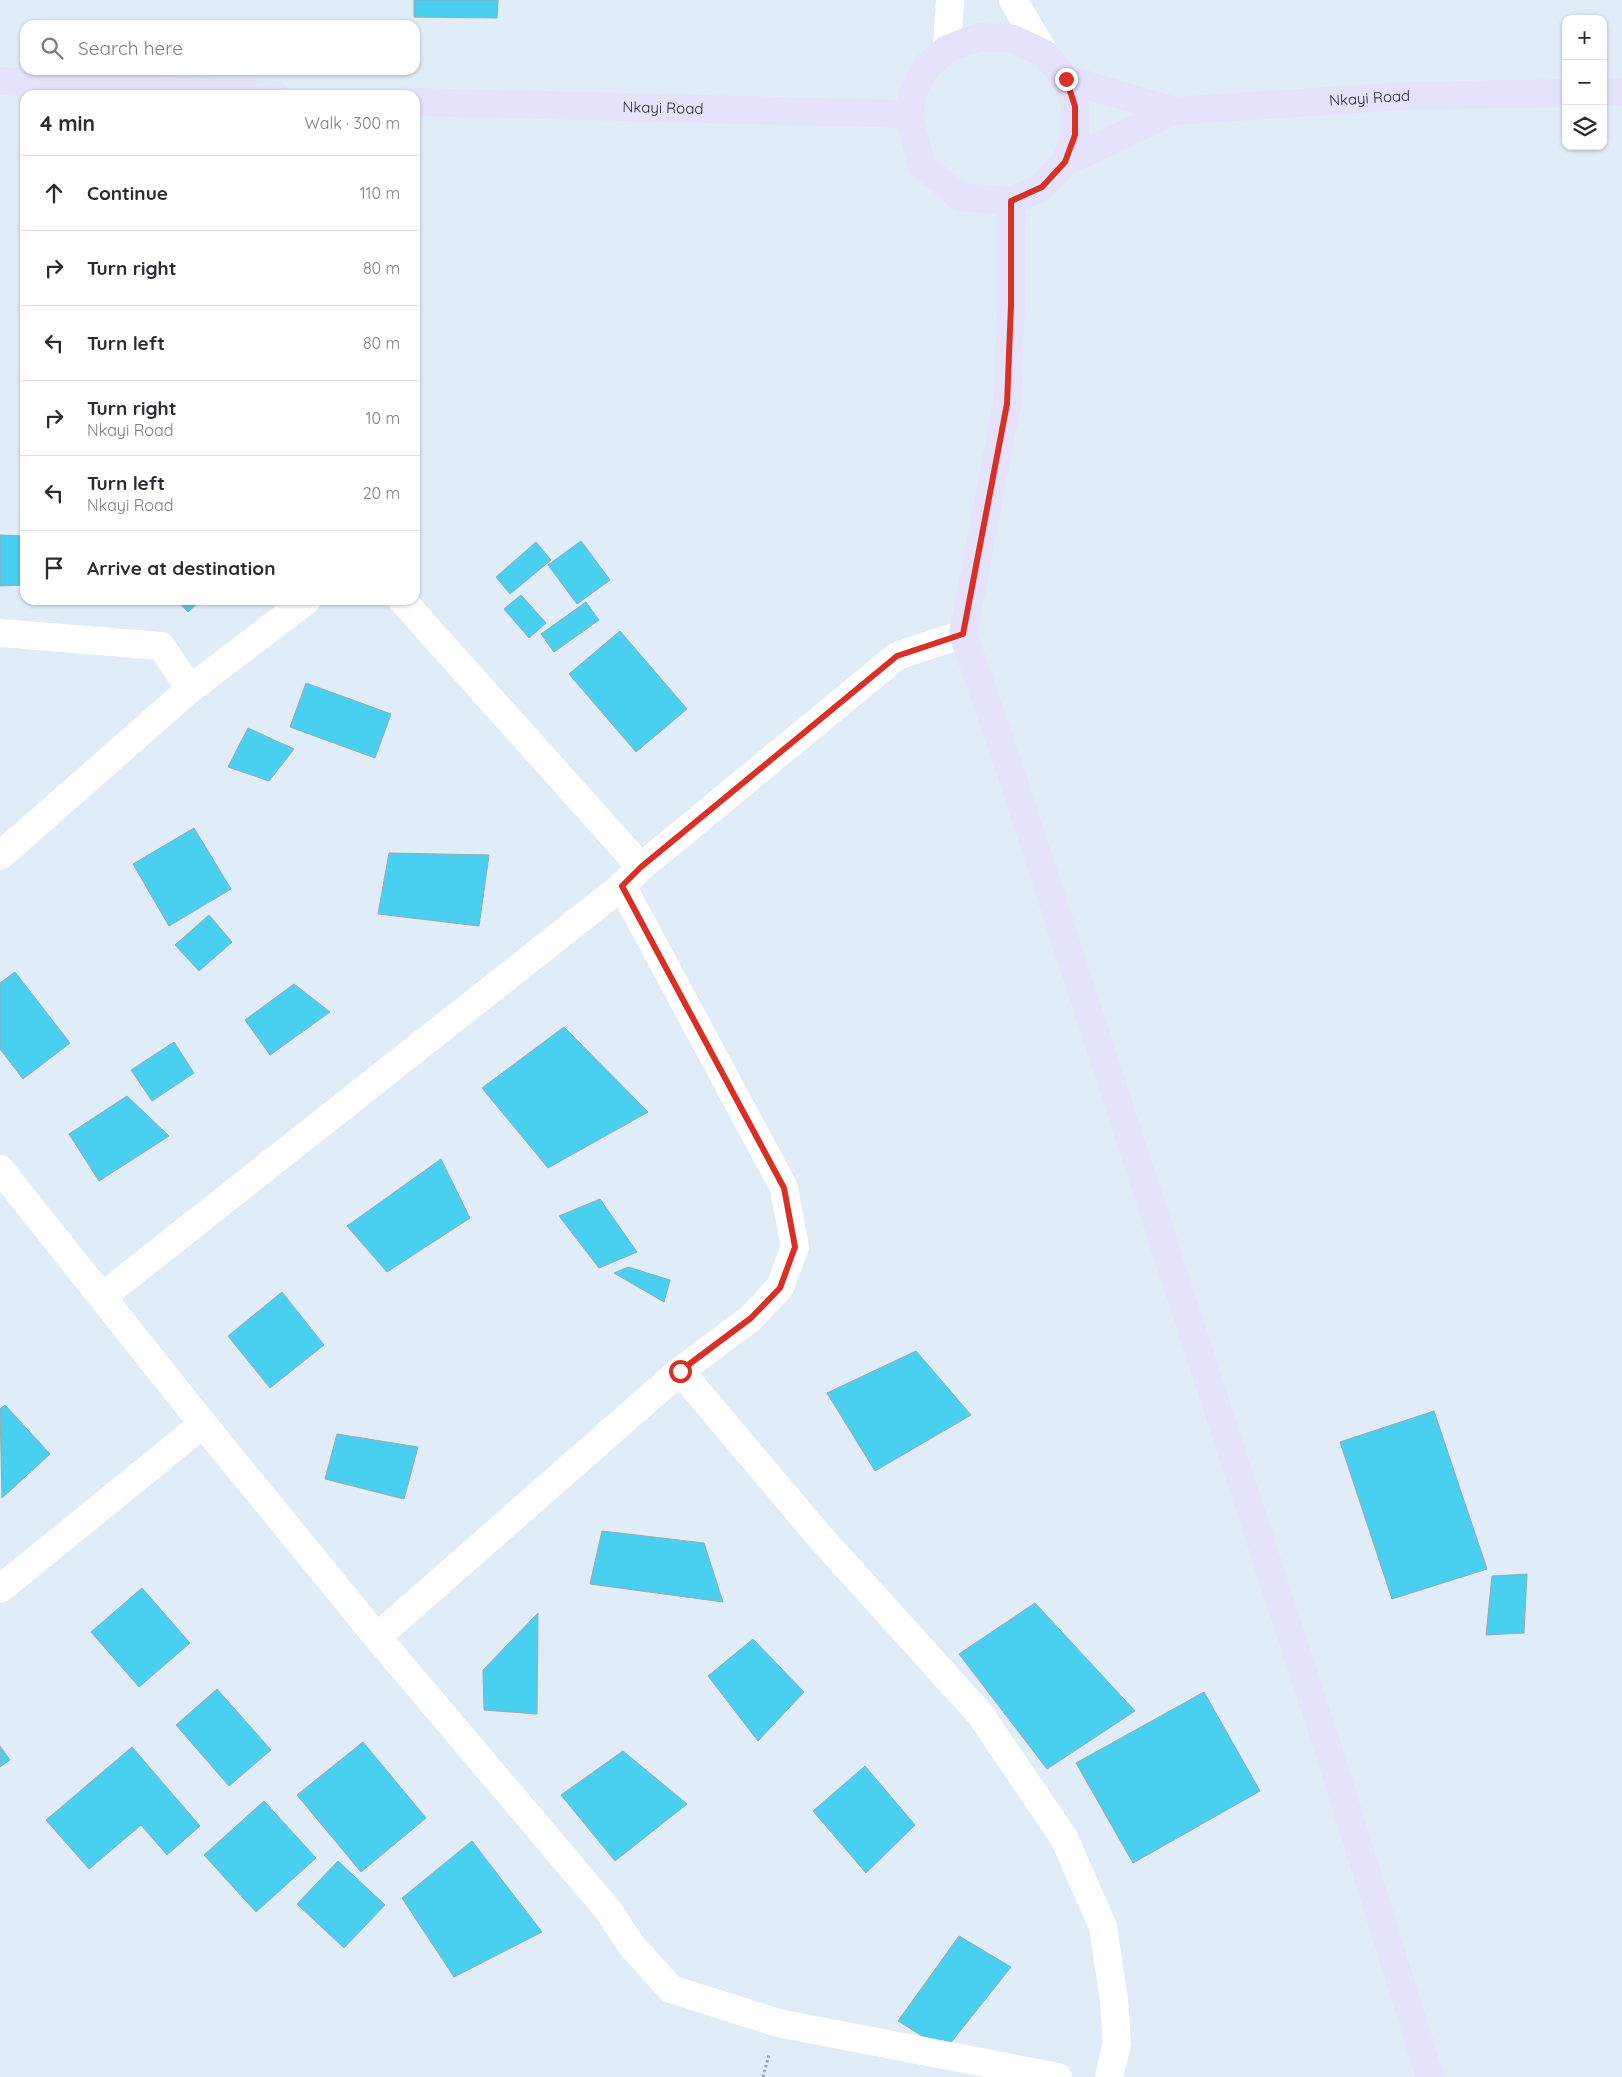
<!DOCTYPE html>
<meta charset="utf-8">
<style>
body{margin:0;font-family:Quicksand,sans-serif;background:#f2f2f3;color:#2b2b33}
.controls{position:absolute;right:15px;top:15px;display:grid;overflow:hidden;border-radius:10px;box-shadow:0 1px 4px #0004}
.controls button{width:45px;height:45px;display:grid;place-items:center;padding:0;border:0;border-bottom:1px solid #e1e1e2;background:#fff;color:#2b2b33;font:25px sans-serif}
.stop{position:absolute;width:15px;height:15px;margin:-11px;border:4px solid #d93025;border-radius:50%;background:#fff}
.stop.end{background:#d93025;border-color:#fff;box-shadow:0 1px 5px #0008}
.list{margin:0;padding:0;list-style:none}
h2{display:flex;justify-content:space-between;align-items:center;height:65px;margin:0;padding:0 20px;font-size:21px}
h2 small{font-size:16px;font-weight:400;color:#7c7c81}
.list li{display:grid;grid-template-columns:32px 1fr auto;gap:15px;align-items:center;box-sizing:border-box;height:75px;padding:0 20px;border-top:1px solid #e1e1e2}
.list b{display:block;font-size:19px;white-space:nowrap}
.list p{margin:0;font-size:16px;white-space:nowrap;color:#7c7c81}
.list em{font-size:16px;font-style:normal;color:#7c7c81}
.icon{flex:none;width:28px;height:28px;fill:none;stroke:currentColor;stroke-width:2;stroke-linecap:round;stroke-linejoin:round}
.map{position:relative;flex:none;width:1622px;height:2077px;overflow:hidden}
.search{position:absolute;background:#fff;box-shadow:0 1px 4px #0004;left:20px;top:20px;width:400px;height:55px;display:flex;align-items:center;gap:12px;box-sizing:border-box;padding:0 18px;border-radius:15px;color:#7c7c81;font-size:19px}
.panel{position:absolute;background:#fff;box-shadow:0 1px 4px #0004;left:20px;top:90px;width:400px;height:515px;border-radius:15px}
.map>svg:first-child{display:block}
.building{fill:#49d0f0;stroke:#98aaaf}
.lines{fill:none;stroke-linecap:round;stroke-linejoin:round}
.path{stroke:#9ea8b1;stroke-width:3;stroke-dasharray:2.5 2.5;stroke-linecap:butt}
.street{stroke:#fff;stroke-width:28}
.secondary{stroke:#e5e3fb;stroke-width:28}
.route{stroke:#d93025;stroke-width:6}
.labels{text-anchor:middle;stroke-width:4.5;stroke-linejoin:round;paint-order:stroke}
.street-label{font-size:15px;fill:#23272c;stroke:#fff}
</style>
<div class="map">
<svg width="1622" height="2077" viewBox="0 0 1622 2077">
<rect width="100%" height="100%" fill="#e0ecf8"/>
<g class="building">
<polygon points="414,0 498,0 497,18 414,17"/>
<polygon points="0,535 25,536 25,585 0,586"/>
<polygon points="581,541 610,580 577,604 548,565"/>
<polygon points="536,542 551,560 510,594 496,577"/>
<polygon points="521,595 546,623 529,638 504,609"/>
<polygon points="177,600 201,600 188,612"/>
<polygon points="586,602 599,620 554,652 541,634"/>
<polygon points="620,631 687,709 636,752 569,674"/>
<polygon points="306,683 391,714 375,758 290,727"/>
<polygon points="248,728 294,749 269,781 228,767"/>
<polygon points="194,828 231,889 169,926 133,864"/>
<polygon points="389,853 489,855 479,926 378,914"/>
<polygon points="209,915 232,942 199,971 175,945"/>
<polygon points="15,972 70,1043 23,1079 0,1049 0,983"/>
<polygon points="294,984 330,1012 270,1055 245,1020"/>
<polygon points="564,1027 648,1112 548,1168 482,1088"/>
<polygon points="174,1042 194,1073 152,1101 131,1070"/>
<polygon points="127,1096 169,1136 99,1181 69,1134"/>
<polygon points="441,1159 470,1218 387,1272 347,1226"/>
<polygon points="600,1199 637,1252 599,1268 559,1216"/>
<polygon points="628,1267 670,1280 664,1302 614,1273"/>
<polygon points="282,1292 324,1345 270,1388 228,1336"/>
<polygon points="916,1351 971,1415 875,1471 827,1393"/>
<polygon points="5,1405 50,1454 2,1498 0,1409"/>
<polygon points="1434,1411 1487,1569 1392,1599 1340,1442"/>
<polygon points="337,1434 418,1447 404,1499 325,1479"/>
<polygon points="602,1531 704,1543 723,1602 590,1584"/>
<polygon points="1527,1574 1524,1633 1486,1635 1492,1576"/>
<polygon points="142,1588 190,1643 139,1687 91,1632"/>
<polygon points="1035,1603 1135,1711 1047,1769 959,1654"/>
<polygon points="538,1613 537,1714 484,1710 483,1670"/>
<polygon points="753,1639 804,1692 758,1741 708,1676"/>
<polygon points="217,1689 271,1750 229,1786 176,1725"/>
<polygon points="1204,1692 1260,1791 1133,1863 1076,1763"/>
<polygon points="363,1742 426,1818 361,1872 297,1795"/>
<polygon points="0,1746 10,1760 0,1767"/>
<polygon points="132,1747 200,1826 167,1855 141,1825 89,1869 46,1820"/>
<polygon points="623,1751 687,1804 615,1861 561,1795"/>
<polygon points="865,1766 915,1825 866,1873 813,1811"/>
<polygon points="264,1801 316,1858 256,1912 204,1855"/>
<polygon points="472,1841 542,1932 454,1977 402,1898"/>
<polygon points="338,1861 385,1905 344,1948 297,1904"/>
<polygon points="959,1936 1011,1967 945,2050 898,2021"/>
</g>
<g class="lines">
<polyline class="path" points="763,2077 769,2055"/>
<g class="street">
<polyline points="1013,0 1045,54"/>
<polyline points="947,49 950,0"/>
<polyline points="402,600 641,867"/>
<polyline points="0,633 161,646 190,689"/>
<polyline points="0,856 190,689 307,600"/>
<polyline points="0,1169 203,1424 377,1637 608,1910 631,1945 671,1989 778,2023 1058,2077"/>
<polyline points="103,1296 622,886 641,867 897,656 963,634"/>
<polyline points="680,1371 820,1537 980,1714 1064,1838 1103,1927 1114,2000 1117,2044 1109,2077"/>
<polyline points="0,1589 203,1424"/>
<polyline points="377,1637 680,1371 751,1318 780,1287 795,1247 784,1188 622,886"/>
</g>
<g class="secondary">
<path id="s1" d="M1066,79L1075,106V135L1065,162L1042,187L1011,201L960,197L921,164L909,114L914,89L927,66L947,49L979,37L1014,39L1045,54L1066,79L1174,111L1404,96L1566,93"/>
<polyline points="0,81 275,95"/>
<polyline points="1603,92 1622,92"/>
<path id="s2" d="M415,102L909,114"/>
<polyline points="1065,162 1174,111"/>
<polyline points="1011,201 1011,305 1007,404 963,634 1008,764 1331,1758 1430,2077"/>
</g>
</g>
<g class="lines">
<polyline class="route" points="680,1371 751,1318 780,1288 795,1247 784,1188 622,886 641,867 897,656 963,634 1007,404 1011,305 1011,201 1042,187 1065,162 1075,135 1075,106 1066,79"/>
</g>
<g class="labels">
<g class="street-label">
<text dy="5" stroke="none"><textPath href="#s1" startOffset="831">Nkayi Road</textPath></text>
<text dy="5" stroke="none"><textPath href="#s2" startOffset="248">Nkayi Road</textPath></text>
</g>
</g>
</svg>
<div class="controls">
<button>+</button>
<button>−</button>
<button><svg class="icon" aria-label="layers" viewBox="0 0 24 24"><path d="M12 4l9 5-9 5-9-5zM3 14l9 5 9-5"/></svg></button>
</div>
<div class="stop" style="left:680px;top:1371px"></div>
<div class="stop end" style="left:1066px;top:79px"></div>
<div class="search"><svg class="icon" aria-label="search" viewBox="0 0 24 24"><circle cx="10" cy="10" r="6"/><path d="M15 15l6 6"/></svg>Search here</div>
<section class="panel">
<h2>4 min<small>Walk · 300 m</small></h2>
<ul class="list">
<li><svg class="icon" aria-label="ahead" viewBox="0 0 24 24"><path d="M12 20V5M6 11l6-6 6 6"/></svg><div><b>Continue</b></div><em>110 m</em></li>
<li><svg class="icon" aria-label="right" viewBox="0 0 24 24"><path d="M7 20v-9h11M14 6l5 5-5 5"/></svg><div><b>Turn right</b></div><em>80 m</em></li>
<li><svg class="icon" aria-label="left" viewBox="0 0 24 24"><path d="M17 20v-9H6M10 6l-5 5 5 5"/></svg><div><b>Turn left</b></div><em>80 m</em></li>
<li><svg class="icon" aria-label="right" viewBox="0 0 24 24"><path d="M7 20v-9h11M14 6l5 5-5 5"/></svg><div><b>Turn right</b><p>Nkayi Road</p></div><em>10 m</em></li>
<li><svg class="icon" aria-label="left" viewBox="0 0 24 24"><path d="M17 20v-9H6M10 6l-5 5 5 5"/></svg><div><b>Turn left</b><p>Nkayi Road</p></div><em>20 m</em></li>
<li><svg class="icon" aria-label="arrive" viewBox="0 0 24 24"><path d="M6 21V4h12l-3 4 3 4H6"/></svg><div><b>Arrive at destination</b></div></li>
</ul>
</section>
</div>
